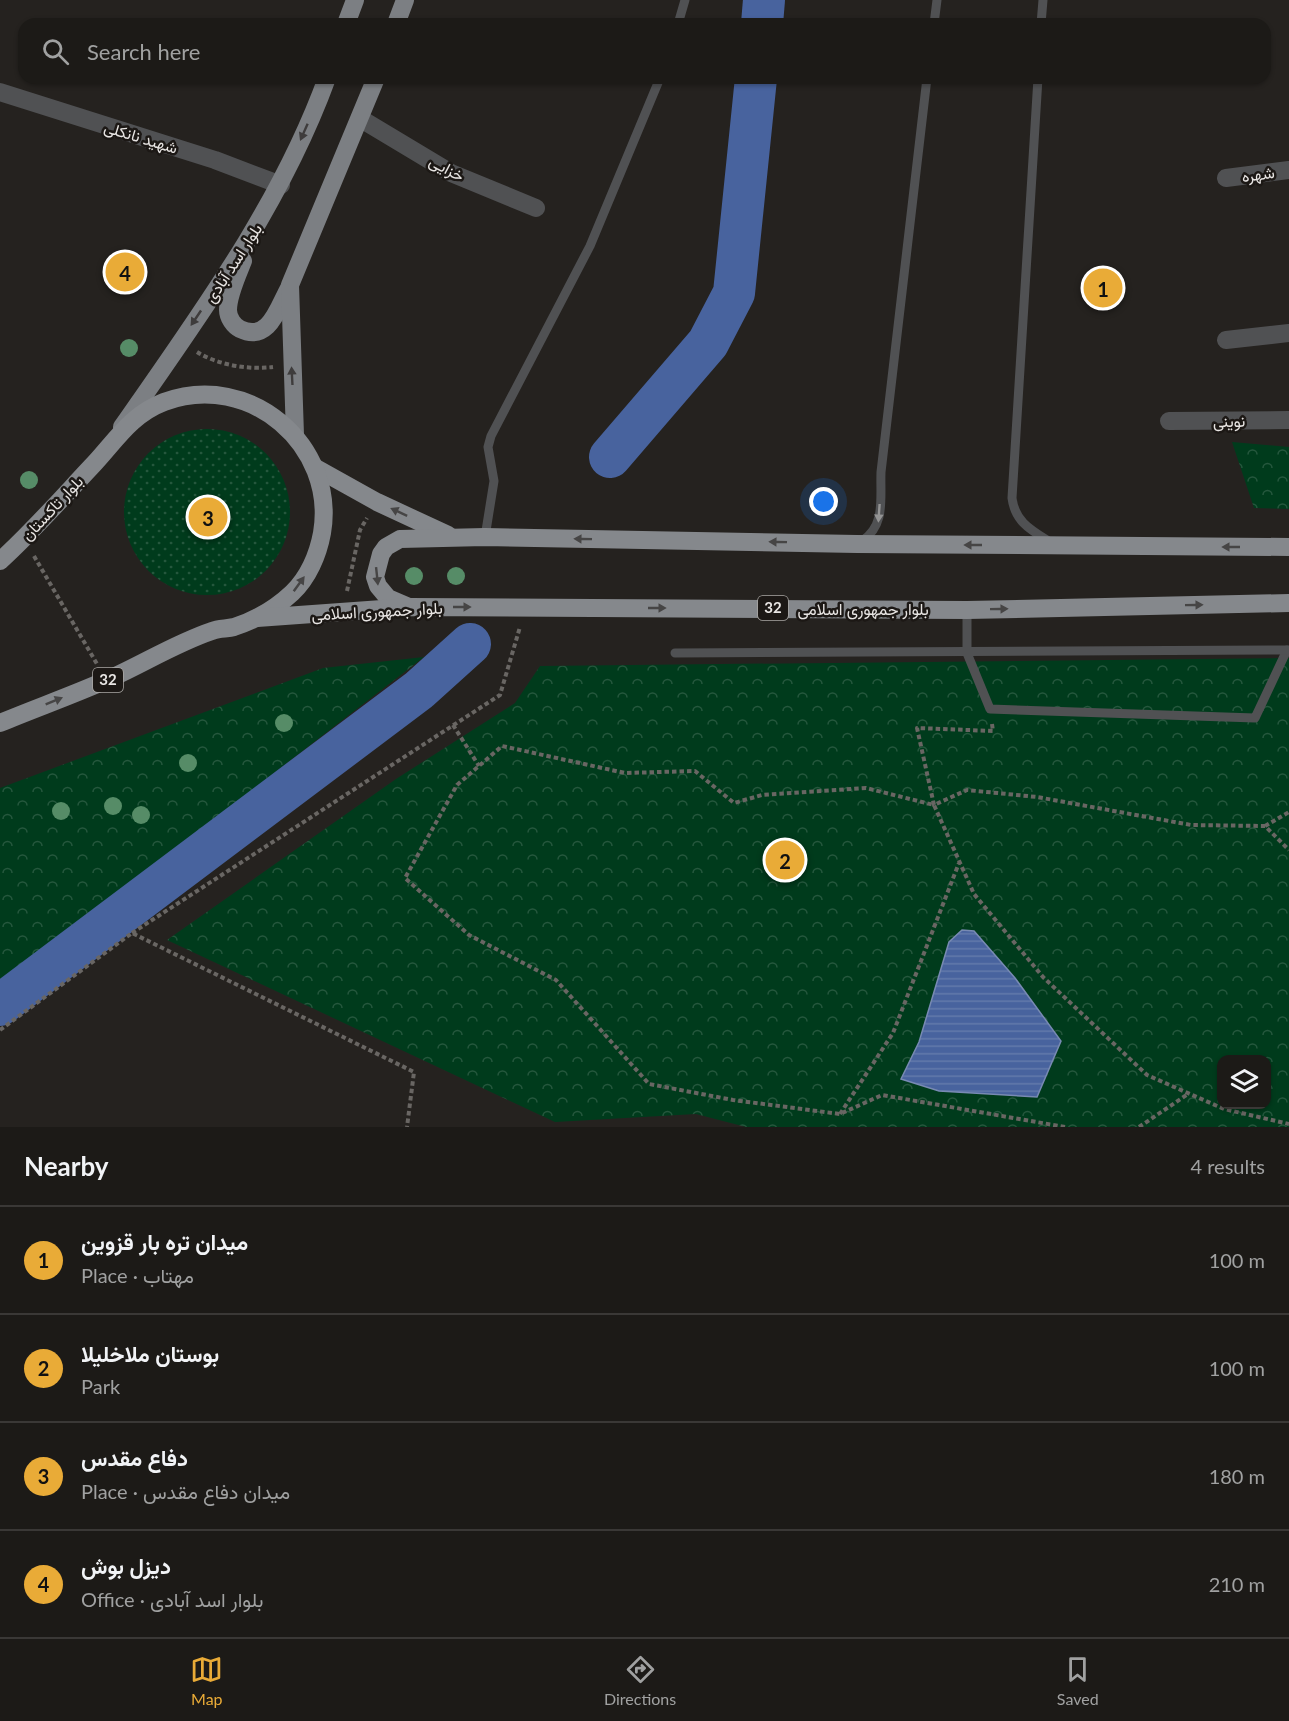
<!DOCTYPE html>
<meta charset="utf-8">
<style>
body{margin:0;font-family:Lato,Vazirmatn,sans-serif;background:#252320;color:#f1f3f6}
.controls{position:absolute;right:18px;bottom:18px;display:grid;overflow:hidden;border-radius:12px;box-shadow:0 2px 4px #0004}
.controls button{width:54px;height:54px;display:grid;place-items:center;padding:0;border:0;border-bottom:2px solid #3a3836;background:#1c1a17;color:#f1f3f6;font:30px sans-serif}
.you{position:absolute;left:824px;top:502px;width:21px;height:21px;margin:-15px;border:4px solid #fff;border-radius:50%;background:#1a73e8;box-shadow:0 0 0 9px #1a73e833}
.badge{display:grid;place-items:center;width:39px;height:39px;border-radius:50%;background:#e9ab37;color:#111;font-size:20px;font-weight:700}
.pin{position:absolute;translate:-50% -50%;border:3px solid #fff;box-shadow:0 2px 6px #0006}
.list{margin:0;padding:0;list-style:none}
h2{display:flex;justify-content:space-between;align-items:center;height:78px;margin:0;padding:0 24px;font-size:26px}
h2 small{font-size:20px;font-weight:400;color:#a0a1a1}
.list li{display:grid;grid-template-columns:39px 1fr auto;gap:18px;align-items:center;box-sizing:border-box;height:108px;padding:0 24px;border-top:2px solid #3a3836}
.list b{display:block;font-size:22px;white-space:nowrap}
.list p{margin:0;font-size:20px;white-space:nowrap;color:#a0a1a1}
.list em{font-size:20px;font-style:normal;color:#a0a1a1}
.icon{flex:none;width:33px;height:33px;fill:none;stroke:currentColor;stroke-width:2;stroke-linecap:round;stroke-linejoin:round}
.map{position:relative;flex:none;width:1289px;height:1127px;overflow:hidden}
.search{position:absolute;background:#1c1a17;box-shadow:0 2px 4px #0004;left:18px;right:18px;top:18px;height:66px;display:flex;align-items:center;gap:15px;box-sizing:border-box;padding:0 21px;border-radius:18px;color:#a0a1a1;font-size:22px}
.sheet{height:510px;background:#1c1a17}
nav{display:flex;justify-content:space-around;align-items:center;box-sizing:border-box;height:84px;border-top:2px solid #3a3836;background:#1c1a17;font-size:16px;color:#a0a1a1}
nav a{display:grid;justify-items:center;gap:3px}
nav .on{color:#e9ab37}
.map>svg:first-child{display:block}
.grass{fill:url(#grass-dots)}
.park{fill:url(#park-crowns);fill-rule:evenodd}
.water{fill:url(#water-rules);stroke:#788ab3;stroke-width:1.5}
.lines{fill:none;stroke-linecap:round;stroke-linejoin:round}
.river{stroke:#48639e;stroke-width:42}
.path{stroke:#696663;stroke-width:4;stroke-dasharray:4.5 3;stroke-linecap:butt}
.service{stroke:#505153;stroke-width:9}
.minor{stroke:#505153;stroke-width:18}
.primary{stroke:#7c7f83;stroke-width:18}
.trunk{stroke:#85888c;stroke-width:18}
.tree{fill:#568c67}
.oneway{fill:#3e3c3c}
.oneway2{fill:#464545}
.oneway3{fill:#949494}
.labels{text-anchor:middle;stroke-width:5;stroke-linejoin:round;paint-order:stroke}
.shield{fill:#1c1815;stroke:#aba8a5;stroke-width:1.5}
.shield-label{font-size:15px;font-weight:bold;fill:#e8e5e3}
.street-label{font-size:16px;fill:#e8e5e3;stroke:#1c1815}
</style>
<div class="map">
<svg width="1289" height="1127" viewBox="0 0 1289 1127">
<defs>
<pattern id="grass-dots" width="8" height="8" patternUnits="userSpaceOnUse" patternTransform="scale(1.5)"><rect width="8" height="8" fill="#003b1c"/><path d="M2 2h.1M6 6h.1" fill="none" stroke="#25573d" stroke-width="1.8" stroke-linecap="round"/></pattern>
<pattern id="park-crowns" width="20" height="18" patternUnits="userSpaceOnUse" patternTransform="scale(1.5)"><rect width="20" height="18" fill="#003b1c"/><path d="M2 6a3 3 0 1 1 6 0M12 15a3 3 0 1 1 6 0" fill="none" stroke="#25573d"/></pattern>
<pattern id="water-rules" width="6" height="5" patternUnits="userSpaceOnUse" patternTransform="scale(1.5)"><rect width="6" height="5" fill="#48639e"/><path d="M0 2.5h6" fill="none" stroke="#6279ab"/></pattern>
</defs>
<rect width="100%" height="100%" fill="#25221f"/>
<circle class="grass" cx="207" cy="512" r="83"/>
<g class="park">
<polygon points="1232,442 1289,447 1289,509 1254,508"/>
<polygon points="424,657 0,985 0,788 323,668"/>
<path d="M1289,658V1127H746L696,1114L555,1122L167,940L396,779L515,703L540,666ZM1222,1060H1266V1104H1222Z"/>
</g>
<polygon class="water" points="962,930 974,931 1015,978 1061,1041 1037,1097 939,1091 901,1079 919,1042 949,942"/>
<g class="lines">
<g class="river">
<polyline points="762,24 764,0"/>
<polyline points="610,457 708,343 734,293 756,78"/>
<polyline points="0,1005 419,690 470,644"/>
</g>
<g class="path">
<path d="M197,352C218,365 248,370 273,367"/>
<polyline points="34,556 97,664"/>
<polyline points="347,591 360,530 367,518"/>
<polyline points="992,724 993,731 917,728 934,805 967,790 1037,797 1191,825 1265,826 1289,850"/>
<polyline points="453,725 479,766"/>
<polyline points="1265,826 1289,812"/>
<polyline points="132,933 500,695 520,627"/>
<polyline points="0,1030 132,933 414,1072 407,1127"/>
<polyline points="840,1114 893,1033 959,863"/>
<polyline points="1065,1127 882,1095 840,1114 733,1100 649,1084 556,980 469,935 405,878 457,785 502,746 625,773 695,771 734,803 762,795 866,788 934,805 974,894 1043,977 1147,1075 1224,1109 1289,1124"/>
<polyline points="1139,1127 1188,1094"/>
</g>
<g class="service">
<polyline points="678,24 685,0"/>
<polyline points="934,24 937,0"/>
<polyline points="1041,24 1043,0"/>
<path d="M1038,78L1012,498C1015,522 1031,530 1050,542"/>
<polyline points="485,537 494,481 488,447 491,436 590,246 660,78"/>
<path d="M862,541C886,525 880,499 881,472L927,78"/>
<polyline points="967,610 967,653 990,709 1255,718 1287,650"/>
<polyline points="675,653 1289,650"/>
</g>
<g class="minor">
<polyline points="0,92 215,160 281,185"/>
<polyline points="361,119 451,173 536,208"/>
<polyline points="1226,178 1289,170"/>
<polyline points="1226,340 1289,333"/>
<polyline points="1169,421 1289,420"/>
</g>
<g class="primary">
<polyline points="346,24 355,0"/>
<polyline points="396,24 405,0"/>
<path d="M243,261C237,276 228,295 228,310C228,318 234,326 240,329C269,343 278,308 289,288"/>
<path d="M122,427C199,316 280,207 327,78"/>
<polyline points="295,435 290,285 376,78"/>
</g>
<g class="trunk">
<polyline points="316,468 377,502 448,535"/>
<path d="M0,561C32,532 61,499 91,467C115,442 130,415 164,402C250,370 337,446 322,533C318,555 308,578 292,593C275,609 256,620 234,627C227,629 219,628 212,631C176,643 143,664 109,679C73,695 36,708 0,723"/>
<polyline points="409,607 388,598 378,586 375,577 381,554 386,547 400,539 485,537 857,544 1289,547"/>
<polyline points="257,618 410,607 967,610 1289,603"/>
</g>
</g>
<g class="tree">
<circle cx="129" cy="348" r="9"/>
<circle cx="29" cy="480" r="9"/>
<circle cx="414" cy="576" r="9"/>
<circle cx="456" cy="576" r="9"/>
<circle cx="284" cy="723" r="9"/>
<circle cx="188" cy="763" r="9"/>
<circle cx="113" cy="806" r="9"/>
<circle cx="61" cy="811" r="9"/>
<circle cx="141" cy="815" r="9"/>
</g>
<defs><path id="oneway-solid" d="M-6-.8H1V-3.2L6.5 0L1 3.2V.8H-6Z" transform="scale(1.5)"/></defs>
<g class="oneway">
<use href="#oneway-solid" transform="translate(304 132) rotate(114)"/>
<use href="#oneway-solid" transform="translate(196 318) rotate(124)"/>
<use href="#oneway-solid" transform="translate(292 376) rotate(-93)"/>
</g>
<g class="oneway2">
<use href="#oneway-solid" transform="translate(399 512) rotate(-155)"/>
<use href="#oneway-solid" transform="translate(583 539) rotate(-179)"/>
<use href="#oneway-solid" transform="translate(778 542) rotate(-179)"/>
<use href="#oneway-solid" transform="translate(973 545) rotate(-180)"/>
<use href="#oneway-solid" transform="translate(1231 547) rotate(-180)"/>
<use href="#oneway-solid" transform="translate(377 576) rotate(84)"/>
<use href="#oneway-solid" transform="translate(299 584) rotate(-54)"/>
<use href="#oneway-solid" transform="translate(1194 605) rotate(-1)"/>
<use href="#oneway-solid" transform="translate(462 607)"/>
<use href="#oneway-solid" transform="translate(657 608)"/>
<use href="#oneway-solid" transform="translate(999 609) rotate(-1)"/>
<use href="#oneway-solid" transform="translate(54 701) rotate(-22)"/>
</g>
<use class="oneway3" href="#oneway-solid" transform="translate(879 513) rotate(94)"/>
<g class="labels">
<g class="shield">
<rect x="758" y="596" width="30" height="24" rx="4.5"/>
<rect x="93" y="668" width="30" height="24" rx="4.5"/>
</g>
<g class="shield-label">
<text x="773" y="613">32</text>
<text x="108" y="685">32</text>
</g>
<g class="street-label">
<text transform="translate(141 137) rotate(17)" y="6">شهید نانکلی</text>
<text transform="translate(447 168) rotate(28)" y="6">خزایی</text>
<text transform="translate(1258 174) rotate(-8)" y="6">شهره</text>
<text transform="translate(233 263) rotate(-57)" y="6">بلوار اسد آبادی</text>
<text transform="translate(1229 421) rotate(-1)" y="6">نوینی</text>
<text transform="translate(52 508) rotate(-47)" y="6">بلوار تاکستان</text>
<text x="863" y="615">بلوار جمهوری اسلامی</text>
<text transform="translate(377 611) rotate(-3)" y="6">بلوار جمهوری اسلامی</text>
</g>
</g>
</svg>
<div class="controls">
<button><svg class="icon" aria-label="layers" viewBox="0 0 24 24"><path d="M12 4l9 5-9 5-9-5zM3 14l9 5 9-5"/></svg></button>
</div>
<div class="you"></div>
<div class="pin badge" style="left:1103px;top:288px">1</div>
<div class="pin badge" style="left:785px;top:860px">2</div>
<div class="pin badge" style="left:208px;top:517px">3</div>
<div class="pin badge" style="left:125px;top:272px">4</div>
<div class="search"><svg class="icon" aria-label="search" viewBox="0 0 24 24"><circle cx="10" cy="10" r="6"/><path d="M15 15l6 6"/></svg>Search here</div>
</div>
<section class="sheet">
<h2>Nearby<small>4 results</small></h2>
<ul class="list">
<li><span class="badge">1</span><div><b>میدان تره بار قزوین</b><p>Place · مهتاب</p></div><em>100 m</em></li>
<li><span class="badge">2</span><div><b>بوستان ملاخلیلا</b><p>Park</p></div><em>100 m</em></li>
<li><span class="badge">3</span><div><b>دفاع مقدس</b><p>Place · میدان دفاع مقدس</p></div><em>180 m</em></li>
<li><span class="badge">4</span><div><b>دیزل بوش</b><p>Office · بلوار اسد آبادی</p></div><em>210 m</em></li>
</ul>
</section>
<nav>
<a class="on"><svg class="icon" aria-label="map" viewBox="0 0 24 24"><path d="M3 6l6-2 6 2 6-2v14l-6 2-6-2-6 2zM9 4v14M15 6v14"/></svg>Map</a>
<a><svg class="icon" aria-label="directions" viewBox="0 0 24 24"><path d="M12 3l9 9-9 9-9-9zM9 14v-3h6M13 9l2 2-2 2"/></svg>Directions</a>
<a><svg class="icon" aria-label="saved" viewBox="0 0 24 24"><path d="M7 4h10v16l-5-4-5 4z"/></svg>Saved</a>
</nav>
